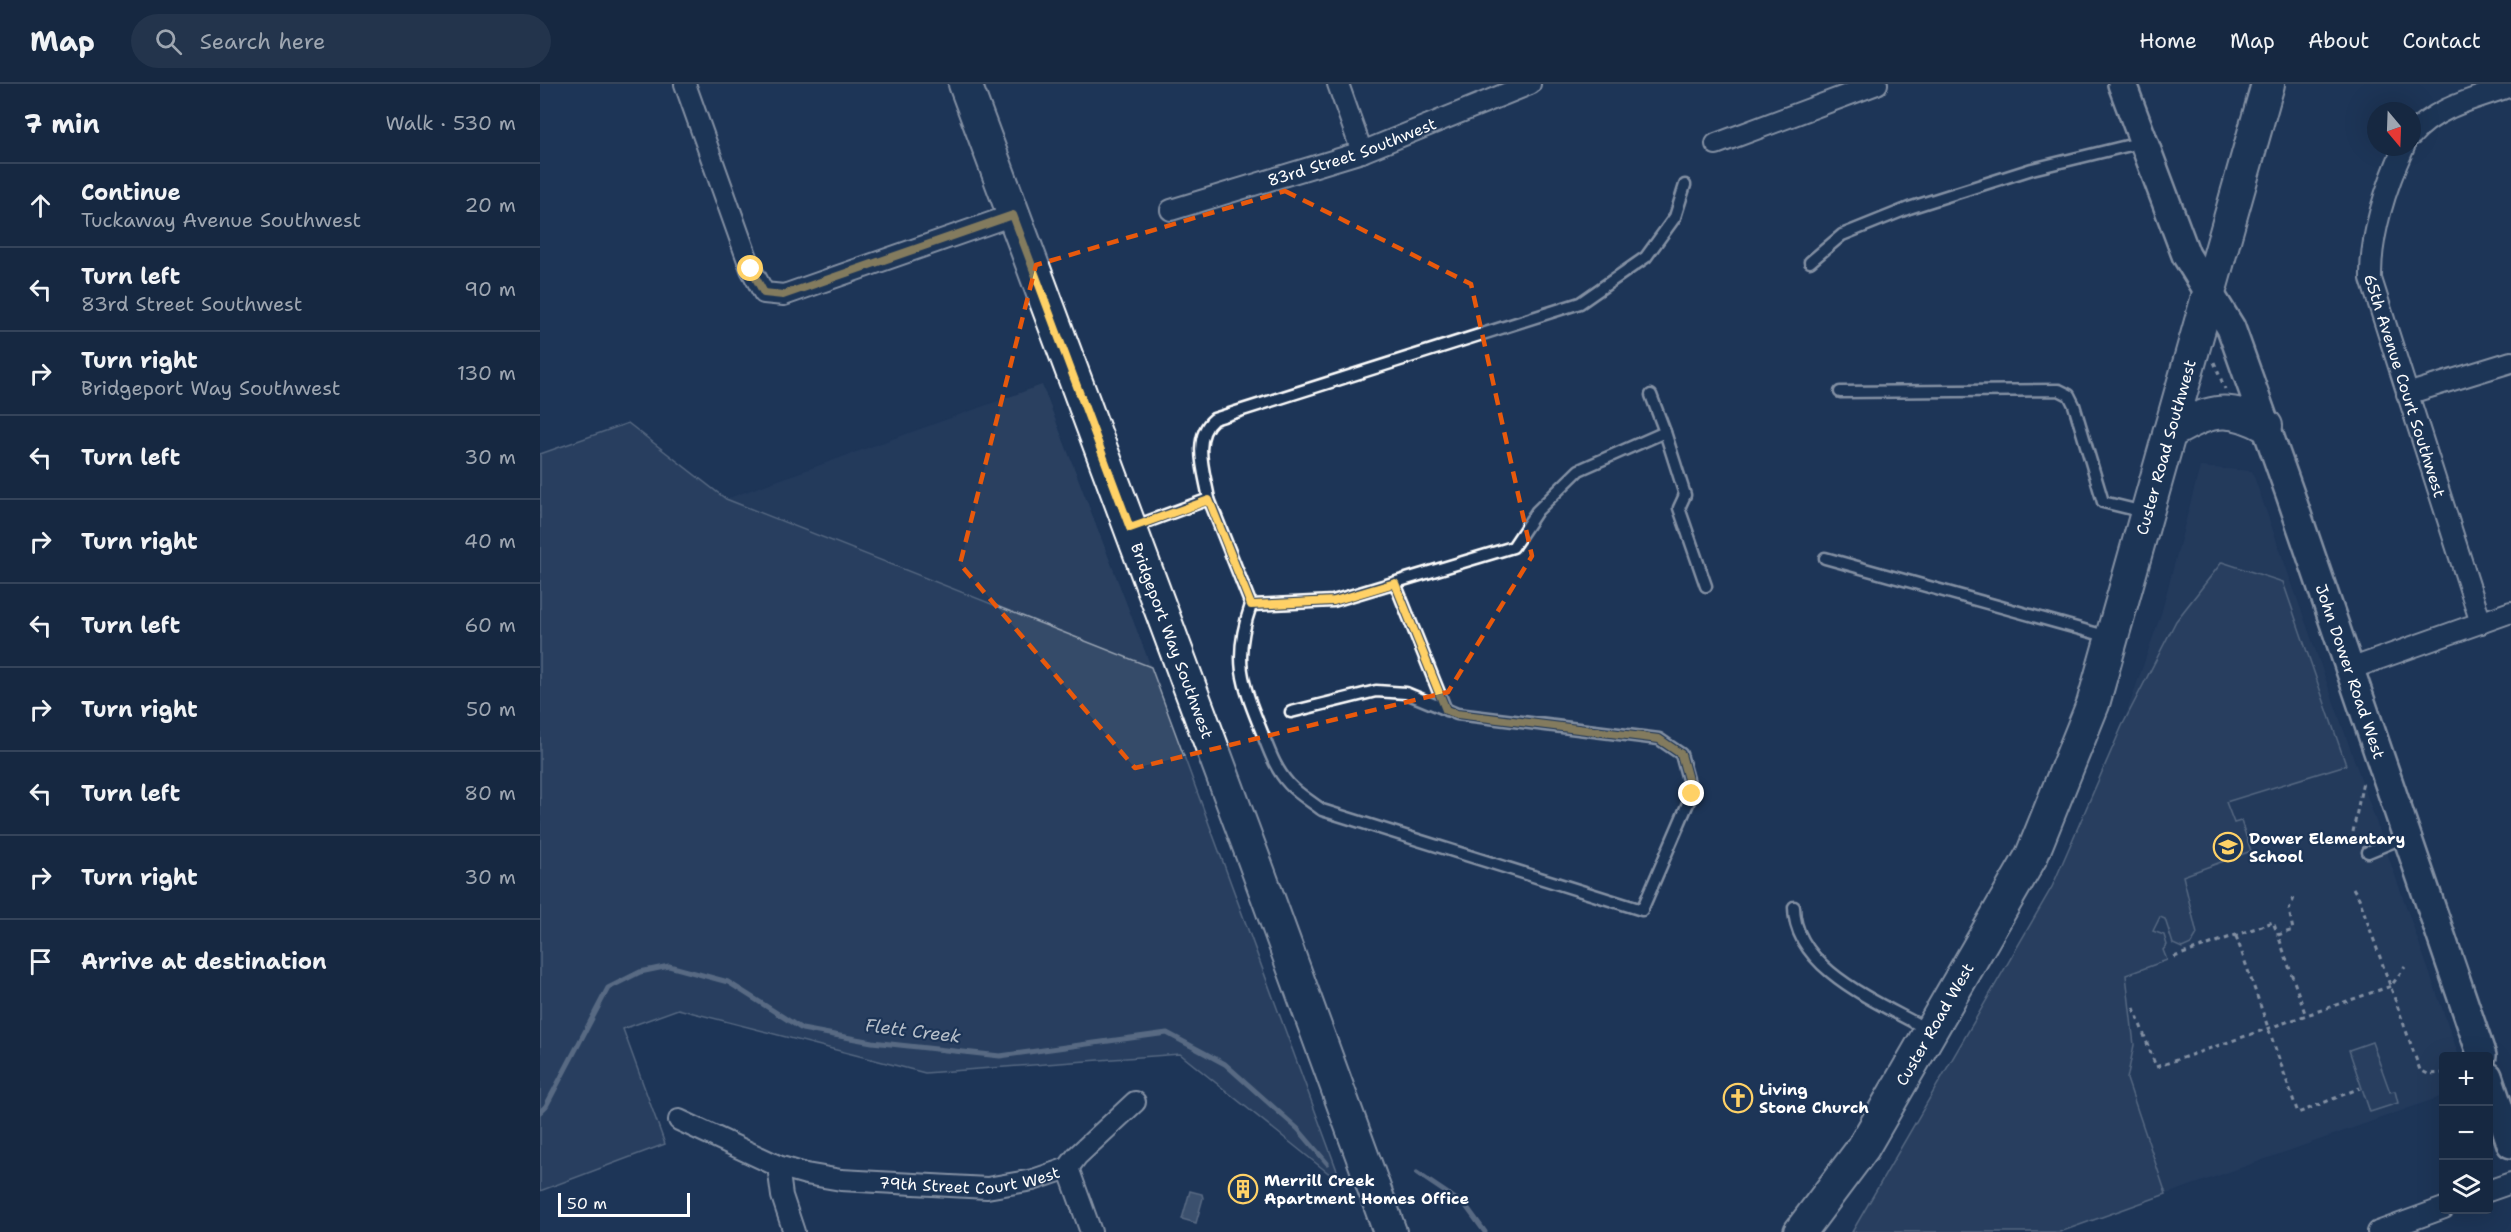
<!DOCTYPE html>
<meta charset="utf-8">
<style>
body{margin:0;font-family:"Shantell Sans",sans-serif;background:#23344c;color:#f1f3f6}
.controls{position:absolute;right:18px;bottom:18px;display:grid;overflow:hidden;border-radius:6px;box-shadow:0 6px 24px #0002}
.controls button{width:54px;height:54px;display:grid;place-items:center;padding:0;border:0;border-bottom:2px solid #35445a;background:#162841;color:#f1f3f6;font:30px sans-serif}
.compass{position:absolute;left:1827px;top:18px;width:54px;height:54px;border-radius:50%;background:#162841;box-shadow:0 6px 24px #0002;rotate:161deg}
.scale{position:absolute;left:18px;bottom:15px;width:132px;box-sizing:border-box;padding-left:6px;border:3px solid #fff;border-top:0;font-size:16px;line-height:21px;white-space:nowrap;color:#fff;-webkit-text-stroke:4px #1d3557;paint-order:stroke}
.stop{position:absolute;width:18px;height:18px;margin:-14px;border:4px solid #ffd166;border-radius:50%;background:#fff}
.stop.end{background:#ffd166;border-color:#fff;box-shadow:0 2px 6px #0008}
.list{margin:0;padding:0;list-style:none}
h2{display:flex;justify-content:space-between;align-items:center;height:78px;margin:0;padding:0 24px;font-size:26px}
h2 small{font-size:20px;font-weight:400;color:#9ea6b1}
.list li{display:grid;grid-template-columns:39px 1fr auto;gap:18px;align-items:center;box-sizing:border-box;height:84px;padding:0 24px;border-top:2px solid #35445a}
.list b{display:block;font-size:22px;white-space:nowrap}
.list p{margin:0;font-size:20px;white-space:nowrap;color:#9ea6b1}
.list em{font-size:20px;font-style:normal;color:#9ea6b1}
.icon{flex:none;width:33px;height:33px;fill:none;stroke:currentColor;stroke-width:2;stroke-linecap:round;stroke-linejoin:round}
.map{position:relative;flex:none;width:1971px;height:1148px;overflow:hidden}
header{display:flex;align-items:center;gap:36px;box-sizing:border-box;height:84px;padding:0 30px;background:#162841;border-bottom:2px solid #35445a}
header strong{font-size:28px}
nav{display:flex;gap:33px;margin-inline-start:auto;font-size:21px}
.search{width:420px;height:54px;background:#23344c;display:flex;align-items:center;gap:15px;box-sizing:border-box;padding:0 21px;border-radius:33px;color:#9ea6b1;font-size:22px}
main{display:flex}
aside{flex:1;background:#162841}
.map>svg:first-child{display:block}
.built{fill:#2a4161}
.green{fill:#364b69;stroke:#9aa5b4;stroke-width:1.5}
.water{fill:#617289;stroke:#a0aab8;stroke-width:1.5}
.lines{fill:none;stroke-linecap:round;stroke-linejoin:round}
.stream{stroke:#a0aab8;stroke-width:5}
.lane-casing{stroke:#fff;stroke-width:15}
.street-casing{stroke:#fff;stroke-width:24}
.secondary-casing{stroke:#fff;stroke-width:32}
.primary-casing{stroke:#fff;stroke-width:36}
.path{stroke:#fff;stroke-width:3;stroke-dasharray:4.5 4.5;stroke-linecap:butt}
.lane{stroke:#1d3557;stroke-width:10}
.street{stroke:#1d3557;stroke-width:20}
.secondary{stroke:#1d3557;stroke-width:27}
.primary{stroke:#1d3557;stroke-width:32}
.route{stroke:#ffd166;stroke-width:8}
.marked{fill:none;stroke:#e8590c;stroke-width:4.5;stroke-dasharray:12 8;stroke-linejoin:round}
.labels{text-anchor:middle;stroke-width:4.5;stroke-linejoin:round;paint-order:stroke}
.street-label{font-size:16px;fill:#fff;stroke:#1d3557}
.poi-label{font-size:16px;font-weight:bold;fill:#fff;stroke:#1d3557;text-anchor:start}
.water-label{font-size:18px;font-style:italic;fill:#b8c0ca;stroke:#1d3557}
</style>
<header>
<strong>Map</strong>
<div class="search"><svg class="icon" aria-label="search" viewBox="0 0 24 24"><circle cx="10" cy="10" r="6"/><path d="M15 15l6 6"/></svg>Search here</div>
<nav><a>Home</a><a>Map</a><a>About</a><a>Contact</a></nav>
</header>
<main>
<aside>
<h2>7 min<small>Walk · 530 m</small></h2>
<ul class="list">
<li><svg class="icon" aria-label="ahead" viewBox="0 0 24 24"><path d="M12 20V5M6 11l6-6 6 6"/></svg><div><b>Continue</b><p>Tuckaway Avenue Southwest</p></div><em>20 m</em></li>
<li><svg class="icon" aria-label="left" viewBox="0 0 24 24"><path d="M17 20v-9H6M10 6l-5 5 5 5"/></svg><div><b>Turn left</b><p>83rd Street Southwest</p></div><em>90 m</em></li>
<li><svg class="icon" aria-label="right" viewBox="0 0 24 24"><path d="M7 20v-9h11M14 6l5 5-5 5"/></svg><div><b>Turn right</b><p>Bridgeport Way Southwest</p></div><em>130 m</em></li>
<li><svg class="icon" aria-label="left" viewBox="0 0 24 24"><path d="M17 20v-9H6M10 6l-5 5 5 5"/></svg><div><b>Turn left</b></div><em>30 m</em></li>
<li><svg class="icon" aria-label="right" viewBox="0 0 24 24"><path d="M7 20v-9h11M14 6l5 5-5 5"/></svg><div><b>Turn right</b></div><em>40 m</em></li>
<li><svg class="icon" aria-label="left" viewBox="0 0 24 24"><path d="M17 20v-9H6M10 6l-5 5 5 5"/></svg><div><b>Turn left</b></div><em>60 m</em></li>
<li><svg class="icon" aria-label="right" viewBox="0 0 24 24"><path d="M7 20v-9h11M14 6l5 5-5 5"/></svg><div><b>Turn right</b></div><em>50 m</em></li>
<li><svg class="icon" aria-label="left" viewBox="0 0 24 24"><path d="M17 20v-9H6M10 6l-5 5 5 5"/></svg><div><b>Turn left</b></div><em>80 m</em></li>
<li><svg class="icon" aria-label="right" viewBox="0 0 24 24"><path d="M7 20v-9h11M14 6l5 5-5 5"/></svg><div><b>Turn right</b></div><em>30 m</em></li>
<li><svg class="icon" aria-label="arrive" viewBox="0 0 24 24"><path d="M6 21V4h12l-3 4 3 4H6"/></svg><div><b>Arrive at destination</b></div></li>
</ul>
</aside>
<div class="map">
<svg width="1971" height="1148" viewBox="0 0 1971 1148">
<rect width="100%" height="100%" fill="#1d3557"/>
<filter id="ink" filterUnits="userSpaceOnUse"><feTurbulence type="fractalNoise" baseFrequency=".0167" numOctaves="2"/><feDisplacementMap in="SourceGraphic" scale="12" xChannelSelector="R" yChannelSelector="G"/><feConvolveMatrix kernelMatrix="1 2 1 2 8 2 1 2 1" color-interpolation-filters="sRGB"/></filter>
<g filter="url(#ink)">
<g class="built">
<polygon points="502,301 611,583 186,415"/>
<polygon points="1660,383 1712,387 1919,972 1904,972 1903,1012 1520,1148 1312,1148 1512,803 1582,642 1621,530"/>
</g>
<g class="green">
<polygon points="88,339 186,415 611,583 802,1100 640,970 385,989 138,925 83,945 125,1060 0,1107 0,370"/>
<polygon points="1682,478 1743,498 1806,681 1686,718 1694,739 1701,737 1711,767 1643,792 1657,850 1651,860 1642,864 1633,860 1625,835 1620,833 1613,847 1624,851 1627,861 1623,866 1627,876 1586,891 1594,961 1587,995 1626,1110 1520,1148 1312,1148 1512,803 1582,642 1636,537"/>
<polygon points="1832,958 1850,1008 1855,1007 1858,1019 1830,1028 1809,966"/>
</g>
<polygon class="water" points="650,1107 662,1110 663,1114 656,1139 642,1135"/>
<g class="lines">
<g class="stream">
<polyline points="0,1028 6,1022 68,904 100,888 129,882 188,898 262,945 332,958 460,972 627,949 685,980 758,1045 787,1079"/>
<polyline points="877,1089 926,1122 945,1148"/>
</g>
<g class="lane-casing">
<g id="lane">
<polyline points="1270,178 1302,151 1369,124 1492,85 1603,58"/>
<polyline points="1300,308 1519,306 1529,311 1534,321 1563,418 1604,428"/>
<polyline points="1111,311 1125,348"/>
<path d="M669,415L711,521C692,576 702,599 723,651C730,669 736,686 749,700C758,710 772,718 782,726L1102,826L1152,710L1141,670L1119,655L917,630L866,609L836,607L751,628"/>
<path d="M593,443L669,415C665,390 651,354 674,335L1040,219L1106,173L1135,133L1145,101"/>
<polyline points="1285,474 1569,553"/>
<polyline points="855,499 906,626"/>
<polyline points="711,521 793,517 973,463 997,427 1039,386 1125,348 1145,411 1139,424 1166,502"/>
<polyline points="1828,768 1867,752"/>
<path d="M1254,823C1254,886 1341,919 1388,946"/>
</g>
</g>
<g class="street-casing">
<g id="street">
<polyline points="145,0 211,185 224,209 244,211 473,131"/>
<polyline points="798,0 822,68"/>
<path d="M1872,51C1897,22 1936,15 1971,2"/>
<polyline points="1176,60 1337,0"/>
<path id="s1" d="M1864,63C1846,102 1830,152 1831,195L1941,539"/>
<path id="s2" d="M631,126L822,68L990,0"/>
<polyline points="1867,310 1971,278"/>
<polyline points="1810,585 1971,528"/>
<path id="s3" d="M139,1036L238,1082L266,1090L301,1096L447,1104L493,1096L528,1084L537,1072L595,1018"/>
<polyline points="238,1082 242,1112 254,1148"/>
<polyline points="528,1084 551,1148"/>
<polyline points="1948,1107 1971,1099"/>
<polyline points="1838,1148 1904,1124"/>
</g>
</g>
<g class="secondary-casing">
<g id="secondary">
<path id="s4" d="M1582,0L1646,171L1691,244L1750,410L1942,972"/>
<polyline points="1948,992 1971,1060"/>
</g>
</g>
<g class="primary-casing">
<g id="primary">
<path id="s5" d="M425,0L713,773L850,1148"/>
<path d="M1629,349C1667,328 1686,319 1726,342"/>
<path id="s6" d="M1260,1148L1323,1064L1492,771L1553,620L1728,0"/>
</g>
</g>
<g class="path">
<polyline points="1674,278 1685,305"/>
<polyline points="1813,748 1823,697"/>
<polyline points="1813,804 1819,814 1880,986 1888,990 1904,989"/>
<polyline points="1754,814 1749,826 1753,846 1738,851 1766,932"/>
<polyline points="1696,852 1758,1029 1820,1004"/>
<polyline points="1634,873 1733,838 1738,851"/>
<polyline points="1594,924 1616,983 1851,902 1865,883"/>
</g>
<use href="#lane" class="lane"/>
<use href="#street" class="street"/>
<use href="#secondary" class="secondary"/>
<use href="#primary" class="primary"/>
</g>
</g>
<g class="lines" filter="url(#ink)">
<polyline class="route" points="211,185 224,209 243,211 473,131 590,444 669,416 711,521 794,517 855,499 906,626 917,630 1119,655 1141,670 1152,710"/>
</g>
<path d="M0 0H1971V1148H0ZM745,107L931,200L992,472L908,608L595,684L420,480L496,181Z" fill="#1d3557" fill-opacity=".55" fill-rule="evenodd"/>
<path class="marked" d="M745,107L931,200L992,472L908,608L595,684L420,480L496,181Z"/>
<defs>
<g id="school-ring" transform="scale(1.5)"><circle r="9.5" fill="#1d3557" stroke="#ffd166" stroke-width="1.5"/><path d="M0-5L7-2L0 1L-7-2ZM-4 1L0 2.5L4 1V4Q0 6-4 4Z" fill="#ffd166"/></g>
<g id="church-ring" transform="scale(1.5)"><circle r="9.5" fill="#1d3557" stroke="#ffd166" stroke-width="1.5"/><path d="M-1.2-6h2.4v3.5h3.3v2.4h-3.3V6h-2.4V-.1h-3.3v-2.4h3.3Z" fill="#ffd166"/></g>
<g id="building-ring" transform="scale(1.5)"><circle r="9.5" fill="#1d3557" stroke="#ffd166" stroke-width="1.5"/><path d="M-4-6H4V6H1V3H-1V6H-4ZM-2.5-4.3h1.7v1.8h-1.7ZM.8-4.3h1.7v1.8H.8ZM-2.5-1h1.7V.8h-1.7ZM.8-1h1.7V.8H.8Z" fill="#ffd166"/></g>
</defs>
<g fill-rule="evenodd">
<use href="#school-ring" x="1688" y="763"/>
<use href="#church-ring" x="1198" y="1014"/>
<use href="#building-ring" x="703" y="1105"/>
</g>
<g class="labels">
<g class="street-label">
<text dy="6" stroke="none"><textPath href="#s2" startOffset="190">83rd Street Southwest</textPath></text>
<text dy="6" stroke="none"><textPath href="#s1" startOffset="249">65th Avenue Court Southwest</textPath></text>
<text dy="6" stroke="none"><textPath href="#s6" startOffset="873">Custer Road Southwest</textPath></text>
<text dy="6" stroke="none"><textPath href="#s5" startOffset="594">Bridgeport Way Southwest</textPath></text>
<text dy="6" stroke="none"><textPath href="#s4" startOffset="632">John Dower Road West</textPath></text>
<text dy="6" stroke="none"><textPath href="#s6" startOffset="248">Custer Road West</textPath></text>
<text dy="6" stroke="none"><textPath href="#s3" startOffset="303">79th Street Court West</textPath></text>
</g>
<g class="poi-label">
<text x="1709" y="760">Dower Elementary<tspan x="1709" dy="18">School</tspan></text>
<text x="1219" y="1011">Living<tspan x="1219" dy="18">Stone Church</tspan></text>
<text x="724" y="1102">Merrill Creek<tspan x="724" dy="18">Apartment Homes Office</tspan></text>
</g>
<g class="water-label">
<text transform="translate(373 947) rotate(7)" y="6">Flett Creek</text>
</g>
</g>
</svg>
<div class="controls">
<button>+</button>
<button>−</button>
<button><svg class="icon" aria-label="layers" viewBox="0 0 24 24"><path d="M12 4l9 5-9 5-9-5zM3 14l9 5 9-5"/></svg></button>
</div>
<svg class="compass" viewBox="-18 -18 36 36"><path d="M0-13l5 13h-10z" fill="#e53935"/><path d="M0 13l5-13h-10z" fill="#9ea6b1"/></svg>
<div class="scale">50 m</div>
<div class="stop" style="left:211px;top:185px"></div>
<div class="stop end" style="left:1152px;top:710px"></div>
</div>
</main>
